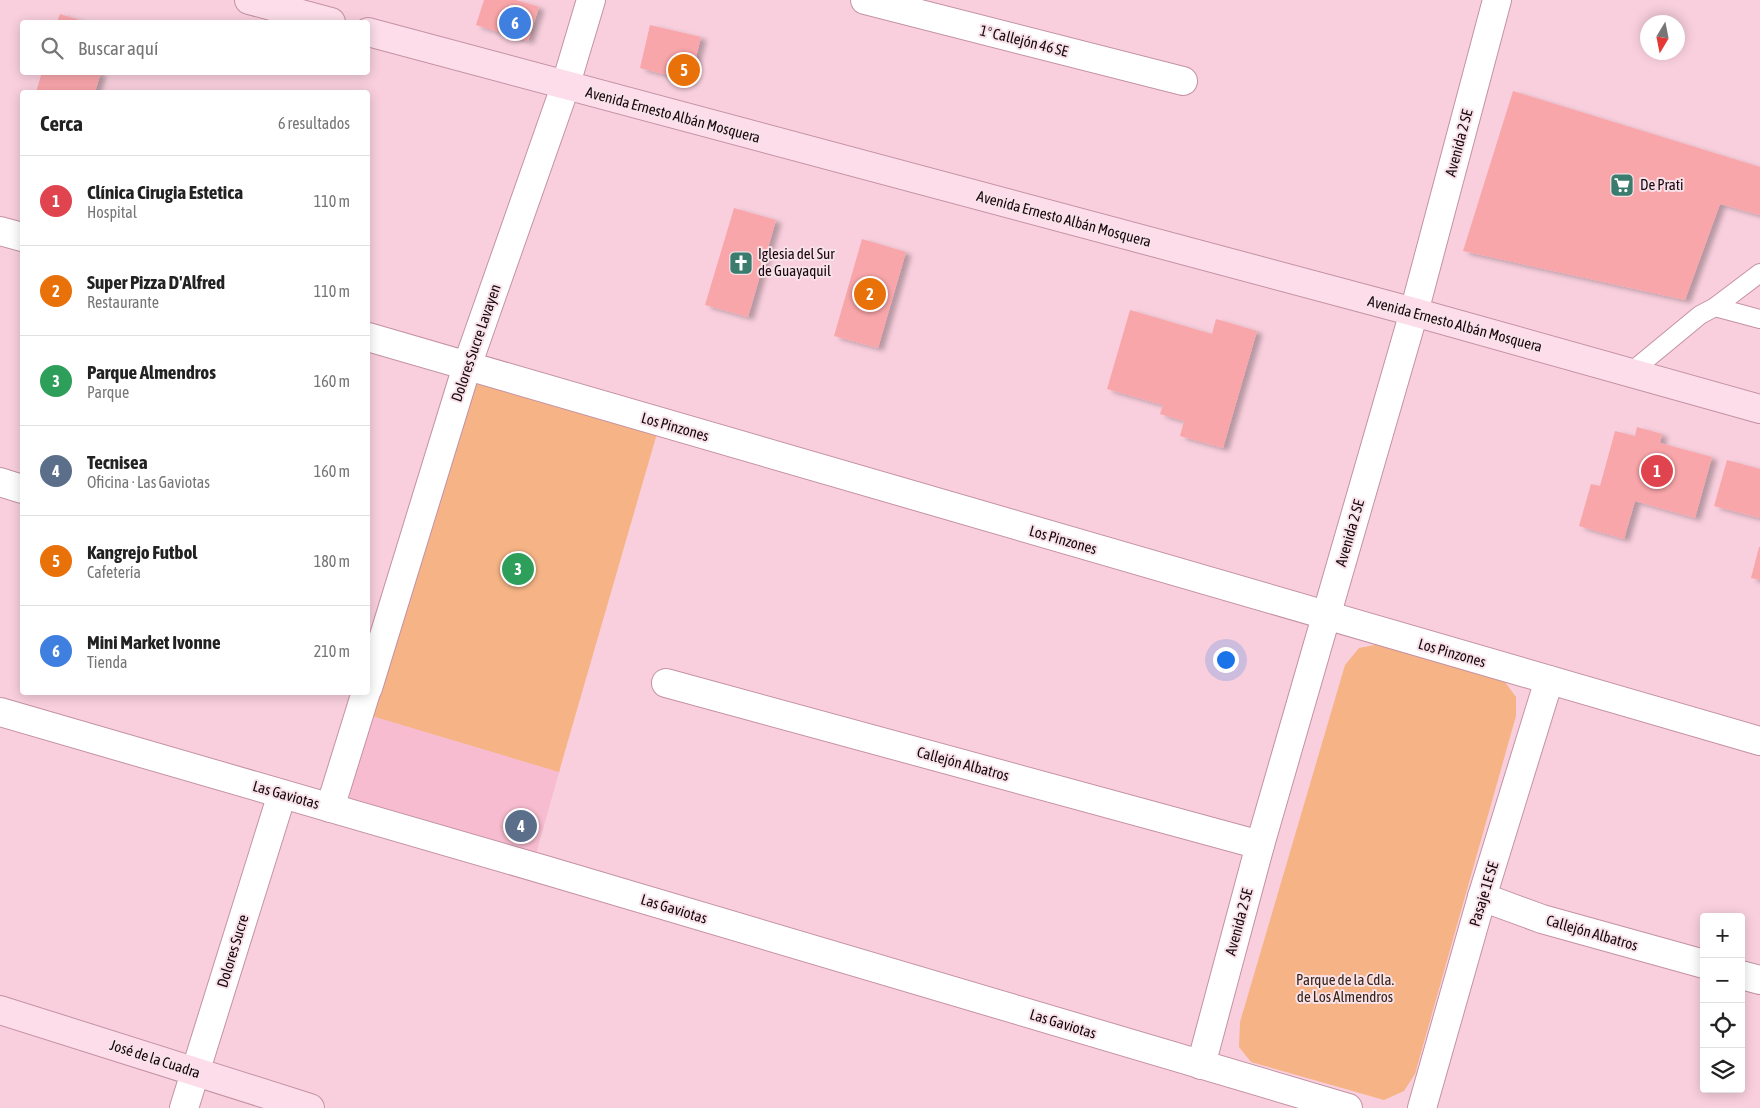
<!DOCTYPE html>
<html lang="es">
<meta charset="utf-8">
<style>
body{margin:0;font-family:"Asap Condensed",sans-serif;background:#f6f6f6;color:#222}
.controls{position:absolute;right:15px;bottom:15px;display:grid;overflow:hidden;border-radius:5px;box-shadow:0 2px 12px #0003}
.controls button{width:45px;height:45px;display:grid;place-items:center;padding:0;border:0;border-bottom:1px solid #e0e0e0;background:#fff;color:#222;font:25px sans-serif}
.compass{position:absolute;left:1640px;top:15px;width:45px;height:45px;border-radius:50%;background:#fff;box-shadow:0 2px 12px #0003;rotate:190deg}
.you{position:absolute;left:1225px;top:659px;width:18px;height:18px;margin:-12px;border:4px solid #fff;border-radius:50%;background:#1a73e8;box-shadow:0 0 0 8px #1a73e833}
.badge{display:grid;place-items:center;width:32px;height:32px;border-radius:50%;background:#3a7c6d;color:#fff;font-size:16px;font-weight:700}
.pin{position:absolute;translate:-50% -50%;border:2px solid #fff;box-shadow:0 1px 5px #0006}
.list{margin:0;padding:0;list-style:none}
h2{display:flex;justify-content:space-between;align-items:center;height:65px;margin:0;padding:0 20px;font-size:21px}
h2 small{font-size:16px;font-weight:400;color:#767676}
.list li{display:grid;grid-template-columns:32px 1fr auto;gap:15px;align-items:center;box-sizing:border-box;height:90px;padding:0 20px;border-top:1px solid #e0e0e0}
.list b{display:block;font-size:19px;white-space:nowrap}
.list p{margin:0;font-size:16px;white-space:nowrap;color:#767676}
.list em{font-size:16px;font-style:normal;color:#767676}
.icon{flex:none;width:28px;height:28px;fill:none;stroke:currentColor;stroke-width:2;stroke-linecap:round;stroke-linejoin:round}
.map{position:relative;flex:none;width:1760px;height:1108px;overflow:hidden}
.search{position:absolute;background:#fff;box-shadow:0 2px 12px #0003;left:20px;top:20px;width:350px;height:55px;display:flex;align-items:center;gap:12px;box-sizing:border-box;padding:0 18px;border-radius:5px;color:#767676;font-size:19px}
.panel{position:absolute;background:#fff;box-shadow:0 2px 12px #0003;left:20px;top:90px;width:350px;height:605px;border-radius:5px}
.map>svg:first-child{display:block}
.built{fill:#f8bcd0}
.green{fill:#f6b486}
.building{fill:#f9a6aa;filter:url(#shadow)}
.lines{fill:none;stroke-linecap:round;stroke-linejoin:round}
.lane-casing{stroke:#c492a3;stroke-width:20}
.street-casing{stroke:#c492a3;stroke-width:30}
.secondary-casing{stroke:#c492a3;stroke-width:30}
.lane{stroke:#fff;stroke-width:18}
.street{stroke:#fff;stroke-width:28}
.secondary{stroke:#fcdde9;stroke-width:28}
.labels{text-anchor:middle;stroke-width:4;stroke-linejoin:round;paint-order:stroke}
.street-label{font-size:15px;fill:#18070e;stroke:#f8e2e9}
.poi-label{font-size:15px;fill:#18070e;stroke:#f8e2e9;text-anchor:start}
.park-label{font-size:15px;fill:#392517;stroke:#f8e2e9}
</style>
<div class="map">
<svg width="1760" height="1108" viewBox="0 0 1760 1108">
<defs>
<filter id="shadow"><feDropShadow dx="5.5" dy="3" stdDeviation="2.5" flood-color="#0004"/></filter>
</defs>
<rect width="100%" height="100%" fill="#f9cfdd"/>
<polygon class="built" points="372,715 560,769 534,861 346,808"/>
<g class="green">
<polygon points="481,370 660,423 559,772 372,716"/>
<polygon points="1380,644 1505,682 1516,697 1516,716 1415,1074 1404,1091 1384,1100 1251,1062 1239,1047 1240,1022 1345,665 1359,648"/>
</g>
<g class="building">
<polygon points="484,0 516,0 539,7 528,41 476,25"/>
<polygon points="60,14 86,22 57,22"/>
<polygon points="650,25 701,37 690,81 640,68"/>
<polygon points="42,72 101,72 95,92 36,92"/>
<polygon points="1513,91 1760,167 1760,215 1720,204 1685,300 1463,251"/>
<polygon points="734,208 776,220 748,317 705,305"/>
<polygon points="862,239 906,252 878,348 834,336"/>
<polygon points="1130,310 1212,334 1216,319 1257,331 1223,448 1180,436 1184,421 1160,414 1163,405 1107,389"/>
<polygon points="1637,427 1662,434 1660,443 1712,457 1695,518 1635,501 1624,539 1579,526 1591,484 1600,486 1615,431 1635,436"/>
<polygon points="1727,460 1760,469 1760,518 1714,506"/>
<polygon points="1759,547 1760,547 1760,580 1751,578"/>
</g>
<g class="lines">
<g class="lane-casing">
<g id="lane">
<polyline points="1715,307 1760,319"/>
<polyline points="1631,372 1700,315 1715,307 1760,273"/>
</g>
</g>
<g class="street-casing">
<g id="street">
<polyline points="865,0 1183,81"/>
<polyline points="0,231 22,237"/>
<polyline points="368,337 1760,741"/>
<polyline points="0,482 22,489"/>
<polyline points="666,683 1260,845"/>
<polyline points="368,688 467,366 565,87 591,0"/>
<polyline points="0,712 545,870 1348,1108"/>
<polyline points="330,808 366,692"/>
<polyline points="1482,897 1542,919 1704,964"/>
<polyline points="1741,975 1760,980"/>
<polyline points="1201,1065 1260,845 1414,312 1497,0"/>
<polyline points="184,1108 282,794"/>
<polyline points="1422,1108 1482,897 1549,680"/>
</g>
</g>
<g class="secondary-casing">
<g id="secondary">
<polyline points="249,0 331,22"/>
<polyline points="368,32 1414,312 1760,409"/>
<polyline points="0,1010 310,1108"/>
</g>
</g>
<use href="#lane" class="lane"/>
<use href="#street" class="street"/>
<use href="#secondary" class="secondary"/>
</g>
<defs>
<g id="supermarket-square" transform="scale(1.25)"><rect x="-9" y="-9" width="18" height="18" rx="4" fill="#3a7c6d" stroke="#f8e2e9"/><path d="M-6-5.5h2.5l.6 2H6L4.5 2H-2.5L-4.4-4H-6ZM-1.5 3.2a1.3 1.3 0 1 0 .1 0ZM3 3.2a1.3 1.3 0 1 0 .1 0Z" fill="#fff"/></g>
<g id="church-square" transform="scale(1.25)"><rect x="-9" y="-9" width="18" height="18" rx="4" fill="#3a7c6d" stroke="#f8e2e9"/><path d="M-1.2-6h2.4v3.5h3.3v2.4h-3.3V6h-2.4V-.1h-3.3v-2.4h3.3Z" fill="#fff"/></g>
</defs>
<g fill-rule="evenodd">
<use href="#supermarket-square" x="1622" y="185"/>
<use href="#church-square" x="741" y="263"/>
</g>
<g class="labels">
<g class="street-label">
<text transform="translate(1024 41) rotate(14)" y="5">1º Callejón 46 SE</text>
<text transform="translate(673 115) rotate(15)" y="5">Avenida Ernesto Albán Mosquera</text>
<text transform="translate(1459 143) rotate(-75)" y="5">Avenida 2 SE</text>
<text transform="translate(1064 219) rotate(15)" y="5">Avenida Ernesto Albán Mosquera</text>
<text transform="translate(1455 324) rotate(15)" y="5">Avenida Ernesto Albán Mosquera</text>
<text transform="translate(476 343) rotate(-71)" y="5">Dolores Sucre Lavayen</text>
<text transform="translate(675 427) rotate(16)" y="5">Los Pinzones</text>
<text transform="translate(1350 533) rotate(-74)" y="5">Avenida 2 SE</text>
<text transform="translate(1063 540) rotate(16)" y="5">Los Pinzones</text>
<text transform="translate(1452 653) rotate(16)" y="5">Los Pinzones</text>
<text transform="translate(963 764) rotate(15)" y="5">Callejón Albatros</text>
<text transform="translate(286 795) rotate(16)" y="5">Las Gaviotas</text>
<text transform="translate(1484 894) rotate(-73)" y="5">Pasaje 1E SE</text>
<text transform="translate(674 909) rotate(17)" y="5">Las Gaviotas</text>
<text transform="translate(1239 922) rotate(-75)" y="5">Avenida 2 SE</text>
<text transform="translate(1592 933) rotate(16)" y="5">Callejón Albatros</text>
<text transform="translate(233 951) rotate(-73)" y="5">Dolores Sucre</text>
<text transform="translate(1063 1024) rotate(17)" y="5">Las Gaviotas</text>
<text transform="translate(155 1059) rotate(18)" y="5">José de la Cuadra</text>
</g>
<g class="poi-label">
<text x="1640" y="190">De Prati</text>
<text x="758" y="259">Iglesia del Sur<tspan x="758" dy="17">de Guayaquil</tspan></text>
</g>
<g class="park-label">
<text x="1345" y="985">Parque de la Cdla.<tspan x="1345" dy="17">de Los Almendros</tspan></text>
</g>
</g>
</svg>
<div class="controls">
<button>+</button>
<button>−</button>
<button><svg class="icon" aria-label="locate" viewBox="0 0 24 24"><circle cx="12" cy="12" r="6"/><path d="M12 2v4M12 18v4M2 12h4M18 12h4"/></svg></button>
<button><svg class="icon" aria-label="layers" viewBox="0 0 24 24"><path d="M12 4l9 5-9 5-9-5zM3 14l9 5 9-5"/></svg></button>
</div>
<svg class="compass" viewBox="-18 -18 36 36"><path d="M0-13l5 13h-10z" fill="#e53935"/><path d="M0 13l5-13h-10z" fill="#767676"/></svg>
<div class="you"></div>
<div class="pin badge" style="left:1657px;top:471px;background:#e0444e">1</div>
<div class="pin badge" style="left:870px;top:294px;background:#e8710a">2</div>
<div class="pin badge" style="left:518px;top:569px;background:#2e9e5b">3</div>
<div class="pin badge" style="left:521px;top:826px;background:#5c6f8a">4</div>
<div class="pin badge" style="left:684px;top:70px;background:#e8710a">5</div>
<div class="pin badge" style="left:515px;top:23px;background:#3f7fe0">6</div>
<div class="search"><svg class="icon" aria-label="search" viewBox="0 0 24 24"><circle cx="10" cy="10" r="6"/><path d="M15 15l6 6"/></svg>Buscar aquí</div>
<section class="panel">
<h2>Cerca<small>6 resultados</small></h2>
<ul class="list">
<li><span class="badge" style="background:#e0444e">1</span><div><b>Clínica Cirugia Estetica</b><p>Hospital</p></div><em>110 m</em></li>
<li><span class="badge" style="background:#e8710a">2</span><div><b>Super Pizza D'Alfred</b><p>Restaurante</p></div><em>110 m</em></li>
<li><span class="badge" style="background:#2e9e5b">3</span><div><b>Parque Almendros</b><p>Parque</p></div><em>160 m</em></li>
<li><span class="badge" style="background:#5c6f8a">4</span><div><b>Tecnisea</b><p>Oficina · Las Gaviotas</p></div><em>160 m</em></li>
<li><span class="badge" style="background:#e8710a">5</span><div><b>Kangrejo Futbol</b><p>Cafetería</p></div><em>180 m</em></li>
<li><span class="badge" style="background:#3f7fe0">6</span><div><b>Mini Market Ivonne</b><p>Tienda</p></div><em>210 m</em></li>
</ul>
</section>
</div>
